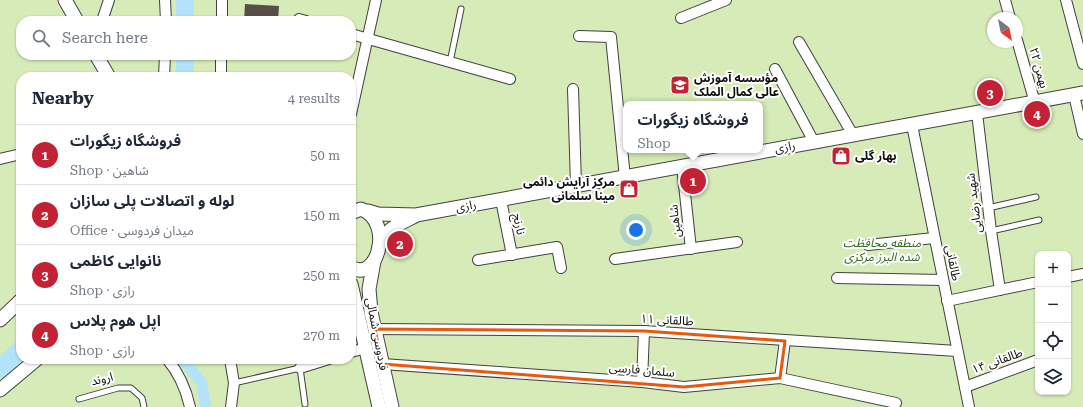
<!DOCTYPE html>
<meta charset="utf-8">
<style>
body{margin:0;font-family:"Roboto Serif","Noto Sans Arabic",serif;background:#f6f6f7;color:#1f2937}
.controls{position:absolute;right:12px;bottom:12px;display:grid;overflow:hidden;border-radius:8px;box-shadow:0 1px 3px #0004}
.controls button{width:36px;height:36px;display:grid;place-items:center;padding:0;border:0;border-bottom:1px solid #e0e1e3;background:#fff;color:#1f2937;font:20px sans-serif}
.compass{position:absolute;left:987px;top:12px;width:36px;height:36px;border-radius:50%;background:#fff;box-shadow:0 1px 3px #0004;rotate:147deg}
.you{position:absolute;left:636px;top:230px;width:14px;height:14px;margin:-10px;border:3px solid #fff;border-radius:50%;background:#1a73e8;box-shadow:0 0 0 6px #1a73e833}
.badge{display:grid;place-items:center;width:26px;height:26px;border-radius:50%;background:#c32134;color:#fff;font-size:13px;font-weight:700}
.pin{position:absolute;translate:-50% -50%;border:2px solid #fff;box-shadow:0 1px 4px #0006}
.popup{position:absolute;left:623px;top:101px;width:140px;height:52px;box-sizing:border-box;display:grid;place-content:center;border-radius:8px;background:#fff;filter:drop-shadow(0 1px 3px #0005);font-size:13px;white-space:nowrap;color:#747a83}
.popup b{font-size:15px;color:#1f2937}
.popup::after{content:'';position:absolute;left:50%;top:100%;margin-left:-8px;border:8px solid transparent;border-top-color:#fff}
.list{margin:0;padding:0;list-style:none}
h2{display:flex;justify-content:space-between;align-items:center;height:52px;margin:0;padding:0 16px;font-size:17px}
h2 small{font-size:13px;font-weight:400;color:#747a83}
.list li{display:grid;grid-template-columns:26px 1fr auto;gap:12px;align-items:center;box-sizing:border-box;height:60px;padding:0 16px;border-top:1px solid #e0e1e3}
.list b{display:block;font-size:15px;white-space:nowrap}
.list p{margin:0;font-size:13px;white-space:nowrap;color:#747a83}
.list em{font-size:13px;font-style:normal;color:#747a83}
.icon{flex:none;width:22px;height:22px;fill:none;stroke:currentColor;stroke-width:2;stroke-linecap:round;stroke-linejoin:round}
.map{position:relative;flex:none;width:1083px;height:407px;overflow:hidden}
.search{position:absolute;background:#fff;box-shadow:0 1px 3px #0004;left:16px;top:16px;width:340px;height:44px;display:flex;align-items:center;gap:10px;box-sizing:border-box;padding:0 14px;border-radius:16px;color:#747a83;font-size:15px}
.panel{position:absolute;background:#fff;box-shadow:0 1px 3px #0004;left:16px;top:72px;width:340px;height:292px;border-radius:16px}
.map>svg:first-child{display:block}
.green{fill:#d6ebb7;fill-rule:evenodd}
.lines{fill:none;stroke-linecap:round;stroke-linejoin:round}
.canal{stroke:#b2e3f8;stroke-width:11}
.river{stroke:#b2e3f8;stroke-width:18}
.building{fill:#574e4a}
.service-casing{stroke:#414141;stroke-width:7}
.minor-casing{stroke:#414141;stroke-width:12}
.tertiary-casing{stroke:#414141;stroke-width:15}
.service{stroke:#fff;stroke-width:5}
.minor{stroke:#fff;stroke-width:10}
.tertiary{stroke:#fff;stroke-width:13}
.marked{fill:none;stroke:#e8590c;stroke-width:3;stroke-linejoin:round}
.labels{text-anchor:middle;stroke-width:4;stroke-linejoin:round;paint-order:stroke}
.street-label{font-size:12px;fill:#0e0e0e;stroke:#fff}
.poi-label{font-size:12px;font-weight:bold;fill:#0e0e0e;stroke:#fff;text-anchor:start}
.park-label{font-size:12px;font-style:italic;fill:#31681c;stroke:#fff}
</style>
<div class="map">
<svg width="1083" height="407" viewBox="0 0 1083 407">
<rect width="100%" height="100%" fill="#fffbef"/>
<path class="green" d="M0,0H1083V407H0ZM993,18H1017V42H993ZM21,21H351V55H21ZM21,77H351V359H21ZM626,104H760V150H626ZM1038,254H1068V392H1038Z"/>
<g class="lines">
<polyline class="canal" points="182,359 202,383 205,407"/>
<g class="river">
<polyline points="185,0 185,21"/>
<polyline points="185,55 185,77"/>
<polyline points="0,369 21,349"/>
</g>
</g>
<polygon class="building" points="245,4 279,6 278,21 244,21"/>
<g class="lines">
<g class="service-casing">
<g id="service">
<polyline points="450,62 461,9"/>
<polyline points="988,208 1036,197"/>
<polyline points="991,231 1039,220"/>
<polyline points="234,383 300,368 305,404"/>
<polyline points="79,399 118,388 131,388 142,398 144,407"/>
</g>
</g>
<g class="minor-casing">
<g id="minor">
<polyline points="165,0 166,21"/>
<polyline points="1005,0 1010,18"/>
<polyline points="1066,0 1083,64"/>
<polyline points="681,18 726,0"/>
<polyline points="299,19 306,21"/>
<polyline points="102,21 109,0"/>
<polyline points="222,21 222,0"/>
<polyline points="351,34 510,79"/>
<polyline points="579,36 611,37 625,178"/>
<polyline points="1017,40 1035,103"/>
<polyline points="799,42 853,135"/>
<polyline points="775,69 814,142"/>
<polyline points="164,77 165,55"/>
<polyline points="221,77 221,55"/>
<polyline points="573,89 576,185"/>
<polyline points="1074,95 1083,134"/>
<polyline points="977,113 991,231 1000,290"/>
<polyline points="351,114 376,0"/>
<polyline points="912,125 969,407"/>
<polyline points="0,159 21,154"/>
<polyline points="682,166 691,249"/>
<polyline points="501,200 512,255"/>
<polyline points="868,245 934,238"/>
<polyline points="615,259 737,242"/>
<polyline points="478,260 557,247 561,268"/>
<polyline points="1068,277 1083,274"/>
<polyline points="837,278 943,280"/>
<polyline points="947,301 1038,282"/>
<polyline points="375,329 644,331 957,351"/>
<polyline points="351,352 366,348"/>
<path d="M167,359C179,373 186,389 190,407"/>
<polyline points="230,359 234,383 231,407"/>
<polyline points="382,364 642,382 684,387 780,378 896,403"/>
<polyline points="300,368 329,359"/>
<polyline points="780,378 785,341"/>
<polyline points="642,382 644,331"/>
<polyline points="965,387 1038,360"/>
</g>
</g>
<g class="tertiary-casing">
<g id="tertiary">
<polyline points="65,0 77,21"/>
<polyline points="96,55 109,77"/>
<polyline points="368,211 378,214 416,215 1083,93"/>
<path d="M351,213L361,209C395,222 377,284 351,267"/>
<path d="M379,246C383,230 401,223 415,216"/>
<polyline points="374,261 369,289 371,312 392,407"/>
<polyline points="351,284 379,407"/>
<polyline points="0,320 21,300"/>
<polyline points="0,390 37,359"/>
</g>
</g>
<use href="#service" class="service"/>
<use href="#minor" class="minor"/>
<use href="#tertiary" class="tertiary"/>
</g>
<path class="marked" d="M375,329L644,331L785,341L780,378L684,387L382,364Z"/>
<defs>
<g id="university-square" transform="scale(1)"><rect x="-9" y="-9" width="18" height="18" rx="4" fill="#c32134" stroke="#fff"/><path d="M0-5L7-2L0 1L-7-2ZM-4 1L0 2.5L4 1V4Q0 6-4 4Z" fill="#fff"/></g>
<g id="shop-square" transform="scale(1)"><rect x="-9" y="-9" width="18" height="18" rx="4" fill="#c32134" stroke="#fff"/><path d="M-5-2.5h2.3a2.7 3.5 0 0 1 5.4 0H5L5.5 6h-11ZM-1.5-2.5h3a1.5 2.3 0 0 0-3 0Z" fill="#fff"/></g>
</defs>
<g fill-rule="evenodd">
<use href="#university-square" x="680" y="85"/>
<use href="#shop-square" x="841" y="156"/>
<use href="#shop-square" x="629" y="189"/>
</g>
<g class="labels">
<g class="street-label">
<text transform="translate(1039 68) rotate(74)" y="4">۲۲ بهمن</text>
<text transform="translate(785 147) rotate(-10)" y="4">رازی</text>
<text transform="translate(974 203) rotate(-97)" y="4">شهید رضایی</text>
<text transform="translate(466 206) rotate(-10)" y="4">رازی</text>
<text transform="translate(675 221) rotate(-96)" y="4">شاهین</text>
<text transform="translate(519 224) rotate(78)" y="4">نارنج</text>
<text transform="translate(953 263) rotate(79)" y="4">طالقانی</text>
<text transform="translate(667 320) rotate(3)" y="4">طالقانی ۱۱</text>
<text transform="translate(377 334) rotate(79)" y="4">فردوسی شمالی</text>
<text transform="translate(997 361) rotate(-20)" y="4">طالقانی ۱۴</text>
<text transform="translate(642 370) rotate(5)" y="4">سلمان فارسی</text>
<text transform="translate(102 379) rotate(-14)" y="4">اروند</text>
</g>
<g class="poi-label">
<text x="694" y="82">مؤسسه آموزش<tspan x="694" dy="14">عالی کمال الملک</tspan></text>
<text x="855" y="160">بهار گلی</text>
<text x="615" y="186" text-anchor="end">مرکز آرایش دائمی<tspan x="615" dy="14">مینا سلمانی</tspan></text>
</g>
<g class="park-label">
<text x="882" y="247">منطقه محافظت<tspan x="882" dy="14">شده البرز مرکزی</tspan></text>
</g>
</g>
</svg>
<div class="controls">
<button>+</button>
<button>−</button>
<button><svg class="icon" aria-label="locate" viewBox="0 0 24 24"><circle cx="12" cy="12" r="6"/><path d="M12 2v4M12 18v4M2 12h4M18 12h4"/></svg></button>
<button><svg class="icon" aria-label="layers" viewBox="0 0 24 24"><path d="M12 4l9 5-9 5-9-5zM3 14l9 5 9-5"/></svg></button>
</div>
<svg class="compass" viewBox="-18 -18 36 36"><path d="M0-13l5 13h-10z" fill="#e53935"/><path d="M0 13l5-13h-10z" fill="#747a83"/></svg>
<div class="you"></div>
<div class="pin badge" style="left:693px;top:181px">1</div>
<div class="popup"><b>فروشگاه زیگورات</b>Shop</div>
<div class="pin badge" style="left:400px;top:244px">2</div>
<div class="pin badge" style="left:990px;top:93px">3</div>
<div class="pin badge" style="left:1037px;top:114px">4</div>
<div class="search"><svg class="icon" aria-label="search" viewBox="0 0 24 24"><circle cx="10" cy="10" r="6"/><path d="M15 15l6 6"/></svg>Search here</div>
<section class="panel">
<h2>Nearby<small>4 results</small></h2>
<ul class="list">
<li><span class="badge">1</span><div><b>فروشگاه زیگورات</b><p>Shop · شاهین</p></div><em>50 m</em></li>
<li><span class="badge">2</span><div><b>لوله و اتصالات پلی سازان</b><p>Office · میدان فردوسی</p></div><em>150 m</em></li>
<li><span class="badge">3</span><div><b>نانوایی کاظمی</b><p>Shop · رازی</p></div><em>250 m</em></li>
<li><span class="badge">4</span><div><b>اپل هوم پلاس</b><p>Shop · رازی</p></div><em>270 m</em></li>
</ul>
</section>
</div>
